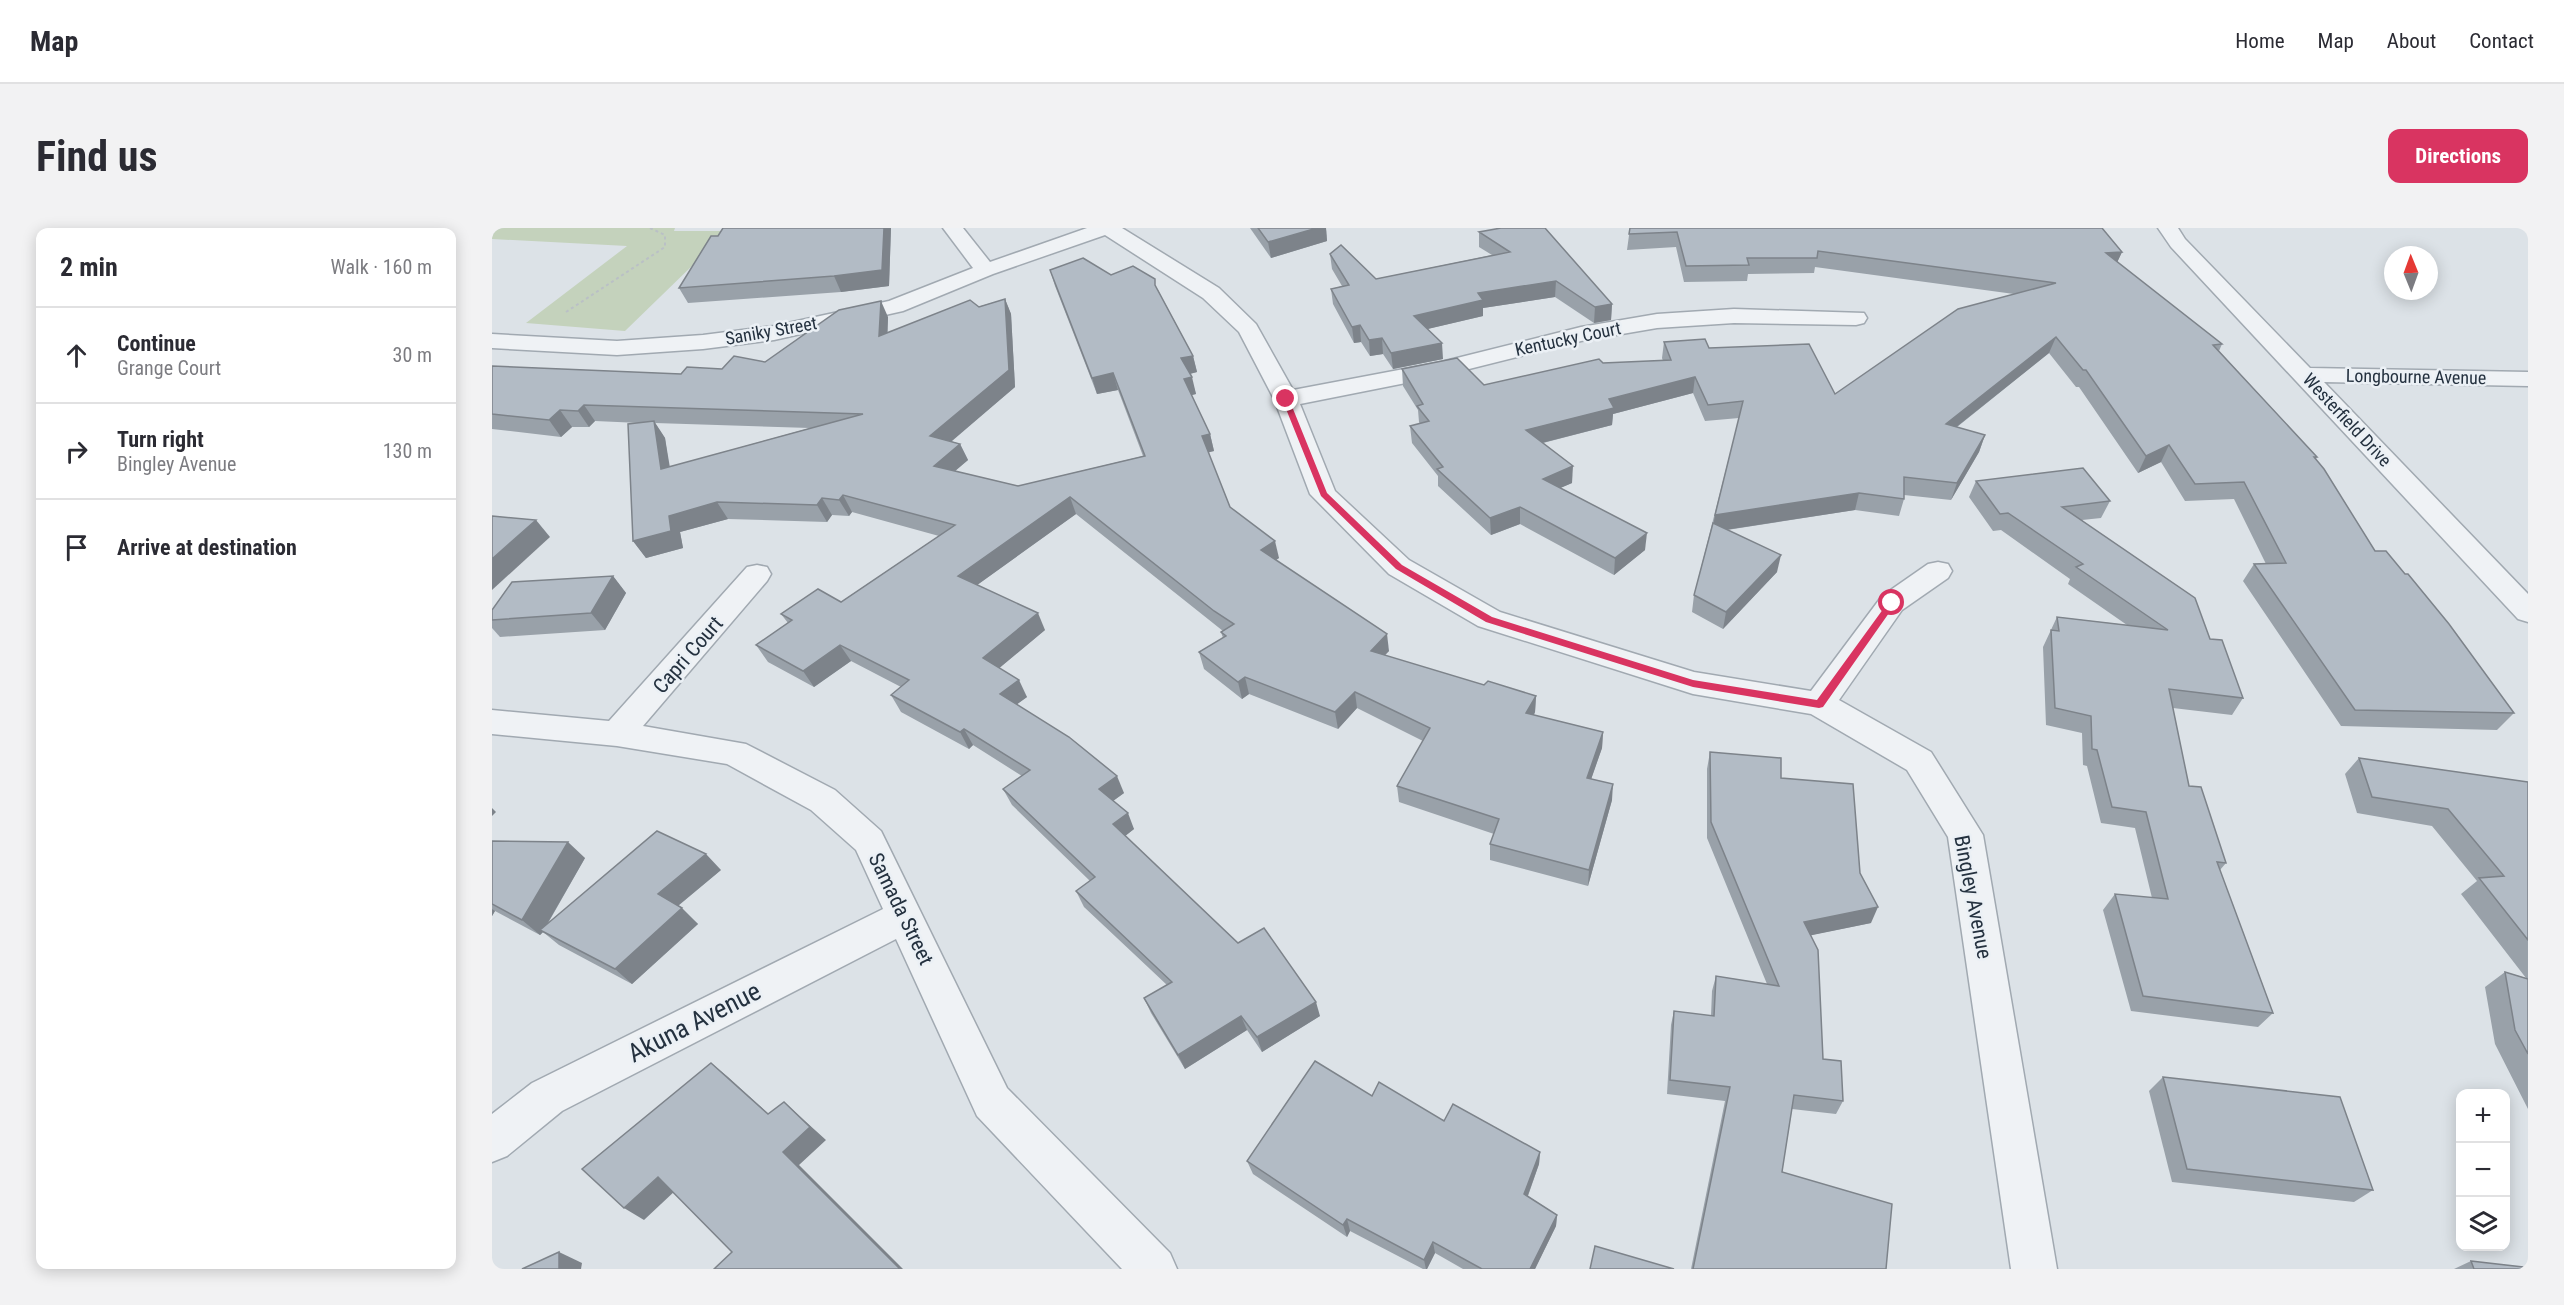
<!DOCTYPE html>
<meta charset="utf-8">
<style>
body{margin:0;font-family:"Roboto Condensed",sans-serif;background:#f2f2f3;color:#2b2b33}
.controls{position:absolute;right:18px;bottom:18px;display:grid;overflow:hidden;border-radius:12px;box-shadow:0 3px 15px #0003}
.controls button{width:54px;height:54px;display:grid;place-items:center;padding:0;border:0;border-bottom:2px solid #e1e1e2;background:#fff;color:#2b2b33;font:30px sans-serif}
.compass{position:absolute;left:1892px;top:18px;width:54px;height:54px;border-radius:50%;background:#fff;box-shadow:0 3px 15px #0003;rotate:359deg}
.stop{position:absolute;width:18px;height:18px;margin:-14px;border:4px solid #d93461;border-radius:50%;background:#fff}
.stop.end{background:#d93461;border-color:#fff;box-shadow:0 2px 6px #0008}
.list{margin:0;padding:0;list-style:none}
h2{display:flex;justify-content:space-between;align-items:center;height:78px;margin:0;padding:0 24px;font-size:26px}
h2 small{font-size:20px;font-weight:400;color:#7c7c81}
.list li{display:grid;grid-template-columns:39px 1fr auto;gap:18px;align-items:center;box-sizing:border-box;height:96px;padding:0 24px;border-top:2px solid #e1e1e2}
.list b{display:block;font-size:22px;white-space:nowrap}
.list p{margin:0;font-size:20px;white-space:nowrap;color:#7c7c81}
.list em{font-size:20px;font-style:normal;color:#7c7c81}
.icon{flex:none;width:33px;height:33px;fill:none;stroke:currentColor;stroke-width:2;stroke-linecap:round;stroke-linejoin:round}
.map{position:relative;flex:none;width:2036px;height:1041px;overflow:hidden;border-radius:12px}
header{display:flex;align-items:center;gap:36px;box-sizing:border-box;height:84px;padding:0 30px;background:#fff;border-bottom:2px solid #e1e1e2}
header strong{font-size:28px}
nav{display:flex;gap:33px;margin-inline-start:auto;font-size:21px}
.intro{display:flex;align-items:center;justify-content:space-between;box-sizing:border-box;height:144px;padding:0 36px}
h1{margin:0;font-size:42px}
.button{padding:15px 27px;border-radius:12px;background:#d93461;color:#fff;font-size:21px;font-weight:700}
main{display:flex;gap:36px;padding:0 36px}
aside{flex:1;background:#fff;border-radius:12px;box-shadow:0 3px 15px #0003}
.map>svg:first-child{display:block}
.green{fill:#c4d2bc}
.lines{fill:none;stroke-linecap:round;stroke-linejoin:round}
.minor-casing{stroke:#a1a9b1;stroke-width:3}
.path{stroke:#bac0c6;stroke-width:2;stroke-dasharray:3 3;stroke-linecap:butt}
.minor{fill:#eff2f5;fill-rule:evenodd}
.wall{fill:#99a1a9;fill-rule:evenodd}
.shaded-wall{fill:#7d838a}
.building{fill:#b2bbc5;stroke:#7d838a;stroke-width:1.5}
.route{fill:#d93461}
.labels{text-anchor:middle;stroke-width:5;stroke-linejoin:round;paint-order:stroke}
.far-street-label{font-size:18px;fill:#24313f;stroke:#ebf0f5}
.street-label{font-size:21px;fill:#24313f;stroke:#ebf0f5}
.near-street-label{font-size:26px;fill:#24313f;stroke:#ebf0f5}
</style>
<header>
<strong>Map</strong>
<nav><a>Home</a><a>Map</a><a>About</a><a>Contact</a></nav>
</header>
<div class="intro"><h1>Find us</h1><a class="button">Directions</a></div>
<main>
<aside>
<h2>2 min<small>Walk · 160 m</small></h2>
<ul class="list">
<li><svg class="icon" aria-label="ahead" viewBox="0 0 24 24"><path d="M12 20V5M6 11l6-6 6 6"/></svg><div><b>Continue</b><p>Grange Court</p></div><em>30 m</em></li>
<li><svg class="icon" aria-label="right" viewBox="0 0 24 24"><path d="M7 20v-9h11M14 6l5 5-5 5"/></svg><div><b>Turn right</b><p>Bingley Avenue</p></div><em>130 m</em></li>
<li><svg class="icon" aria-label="arrive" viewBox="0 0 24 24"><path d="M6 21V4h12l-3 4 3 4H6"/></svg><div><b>Arrive at destination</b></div></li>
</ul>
</aside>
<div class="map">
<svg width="2036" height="1041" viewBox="0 0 2036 1041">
<rect width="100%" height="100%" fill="#dce2e7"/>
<polygon class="green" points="0,0 183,0 182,3 236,3 133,103 34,95 135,18 0,11"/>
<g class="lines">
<g class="minor-casing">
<g id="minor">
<polygon points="451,0 471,0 498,34 595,0 630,0 727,60 764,96 801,162 949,134 1089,99 1165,86 1242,81 1372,85 1375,90 1372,95 1364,97 1242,95 1165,100 1089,113 949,148 808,176 843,263 917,332 1008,384 1202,444 1319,463 1390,368 1436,336 1446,334 1456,336 1460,343 1456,350 1410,382 1347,472 1439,524 1491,607 1565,1041 1519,1041 1456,609 1415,542 1319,486 1201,466 986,398 897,346 818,266 782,171 747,104 711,70 613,7 501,46 411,83 282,112 211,121 125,127 0,120 0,106 125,113 211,107 282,98 397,73 481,40"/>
<polygon points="1666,0 1686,0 1693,11 1818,140 2036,144 2036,158 1832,154 2036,366 2036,394 2026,391 1679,19"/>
<polygon points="265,337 275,339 279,346 275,353 151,498 254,516 343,562 389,603 515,860 678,1025 685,1041 630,1041 485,888 404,711 70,883 15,928 0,934 0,886 40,855 391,681 364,622 319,582 235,536 125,518 0,506 0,482 117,493 255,339"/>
</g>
</g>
<polyline class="path" points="74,84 173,19 173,7 158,0"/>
<use href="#minor" class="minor"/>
</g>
<g class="wall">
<polygon points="231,0 399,0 397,58 349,64 196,75 187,60 226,8"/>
<polygon points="758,0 834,0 835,13 779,30"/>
<polygon points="1138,0 1630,24 1625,34 1730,116 1727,123 1825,229 1824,231 1883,323 2022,485 2005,502 1849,498 1751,353 1762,336 1774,336 1742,271 1693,273 1669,234 1646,245 1587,159 1584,159 1557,125 1465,199 1493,207 1487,224 1459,272 1412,267 1412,271 1407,288 1363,282 1235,302 1285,344 1231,401 1200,384 1202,367 1247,190 1213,193 1201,165 1121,186 1120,197 1051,215 1080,255 1068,260 1153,322 1122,347 1028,296 999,307 946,258 946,248 920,215 918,198 928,196 927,194 926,182 911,158 910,141 992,157 1111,135 1171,133 1170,130 1172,114 1217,120 1343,166 1522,66 1323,39 1322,45 1256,46 1255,53 1192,54 1184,19 1135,22"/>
<polygon points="987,4 1120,76 1119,92 1102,95 1063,69 991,80 991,88 935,101 951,131 901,141 891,126 878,128 869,114 862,115 841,76 839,61 850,58 840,41 838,26 884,51 1000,27 987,19"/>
<path d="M558,42L619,47L666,62L701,128L705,144L698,146L704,166L699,167L718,206L722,223L716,224L738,279L787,330L784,332L897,423L892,427L992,457L1044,468L1043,484L1042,487L1111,504L1110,520L1099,551L1120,572L1096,658L998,632V616L1002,606L907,574L905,558L931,513L865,480L846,501L757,466L750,471L712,441L707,424L731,410L729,404L731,403L584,286L485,357L553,402L507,440L535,469L525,476L632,565L621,573L642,601L633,608L746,715L828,788L770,824L755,802L693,841L659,785L652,770L675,757L592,679L584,663L598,653L520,577L511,561L530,548L481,517L477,521L409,484L399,467L409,459L359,433L322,459L276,434L264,417L296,395L289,386L349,374L447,308L360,284L357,288L340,287L335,294L236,291L188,304L191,320L154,330L141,313L148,195L103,193L97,199H80L69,209L0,201V138L189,146L230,141L273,134L396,89L395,105L513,71L519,86L523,159L459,213L468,216L476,232L463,243L526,258L651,228L626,162L605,166L563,58ZM163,195L318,200L177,239L173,210Z"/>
<polygon points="1484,253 1618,273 1609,290 1590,292 1718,411 1751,470 1740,487 1681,480 1697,558 1734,635 1728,642 1781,785 1766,799 1639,783 1611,682 1623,666 1660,670 1643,600 1609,595 1595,538 1591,537 1590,505 1554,497 1551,419 1565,389 1635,397 1576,356 1578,351 1509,302 1501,303 1477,269"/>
<polygon points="121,348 134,365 113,402 8,409 0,400 0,382"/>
<polygon points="1218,524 1289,550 1368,645 1379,695 1319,707 1331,831 1351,873 1344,886 1300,881 1290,944 1394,1041 1199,1041 1233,873 1175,866 1179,797 1182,783 1219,788 1220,763 1224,748 1275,756 1215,610 1215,541"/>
<polygon points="1867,530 2036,554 2036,881 2003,816 1993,759 2013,744 2034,750 1969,666 1985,653 1940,598 1865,585 1853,546"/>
<polygon points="0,613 93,630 55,697 229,642 186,678 206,696 140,756 67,717 51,704 48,707 3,683 0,688"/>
<polygon points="1671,849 1881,962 1862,974 1680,954 1657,863"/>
<polygon points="880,868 1048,924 1047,936 1036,968 1065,987 1064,998 1043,1041 971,1041 943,1025 935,1041 931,1041 858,1003 855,1009 761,946 755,933"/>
<polygon points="1979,1033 2032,1041 1962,1041"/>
</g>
<g class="shaded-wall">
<polygon points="392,0 399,0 397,58 349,64 342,48"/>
<polygon points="825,0 834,0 835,13 779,30 776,14"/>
<polygon points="1630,24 1623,39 1614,25"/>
<polygon points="1064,53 1063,69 991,80 991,88 923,104 922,88 986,65"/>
<polygon points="513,71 519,86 523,159 446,225 438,208"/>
<polygon points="389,73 396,89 395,124 387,108"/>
<polygon points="1120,76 1119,92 1102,95 1103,79"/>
<polygon points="868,97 869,114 862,115 860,99"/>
<polygon points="1564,109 1557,125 1448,212 1454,196"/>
<polygon points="890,110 891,126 878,128 877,112"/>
<polygon points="950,115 951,131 901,141 899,125"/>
<polygon points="701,128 705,144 693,147 689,130"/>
<polygon points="621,145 626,162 605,166 600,150"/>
<polygon points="700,149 704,166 696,168 692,151"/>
<polygon points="1203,149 1201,165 1121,186 1120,197 1034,219 1034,202 1117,171"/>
<polygon points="92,177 103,193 97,199 86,183"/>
<polygon points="68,182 80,199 69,209 57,192"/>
<polygon points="162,193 173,210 181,258 169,241"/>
<polygon points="718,206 722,223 714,225 710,208"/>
<polygon points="1493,207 1487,224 1459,272 1465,255"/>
<polygon points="468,216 476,232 450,254 442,238"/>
<polygon points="1677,217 1669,234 1646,245 1654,228"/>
<polygon points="1081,238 1080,255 1050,268 1051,251"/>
<polygon points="1367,265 1363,282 1220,304 1223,287"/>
<polygon points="351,267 360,284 357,288 347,272"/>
<polygon points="578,269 584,286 474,365 466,348"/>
<polygon points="330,270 340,287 335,294 325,277"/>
<polygon points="225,274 236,291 188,304 191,320 154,330 141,313 177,288"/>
<polygon points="1028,279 1028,296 999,307 998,290"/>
<polygon points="44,292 58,309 0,362 0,331"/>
<polygon points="1155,305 1153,322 1122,347 1123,330"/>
<polygon points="783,313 787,330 772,339 769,322"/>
<polygon points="1289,327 1285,344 1231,401 1234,384"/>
<polygon points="121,348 134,365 113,402 99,385"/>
<polygon points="546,385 553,402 499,447 491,430"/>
<polygon points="895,406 897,423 881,440 879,423"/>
<polygon points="348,417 359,433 322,459 311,443"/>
<polygon points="753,449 757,466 750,471 746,454"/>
<polygon points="527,452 535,469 516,483 508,466"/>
<polygon points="863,464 865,480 846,501 843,484"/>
<polygon points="1044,468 1043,484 1034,502 1034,485"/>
<polygon points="472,501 481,517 477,521 468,504"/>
<polygon points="1111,504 1110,520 1094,566 1095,550"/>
<polygon points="625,548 632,565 614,578 607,561"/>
<polygon points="1121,556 1120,572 1096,658 1097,642"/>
<polygon points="0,580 4,584 0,588"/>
<polygon points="636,585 642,601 628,612 621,596"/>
<polygon points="76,614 93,630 51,703 48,702 51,704 48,707 30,692"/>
<polygon points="214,626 229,642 182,681 166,666"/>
<polygon points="1386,679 1379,695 1306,710 1312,694"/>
<polygon points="190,680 206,696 140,756 123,741"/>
<polygon points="0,681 3,683 0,688"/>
<polygon points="824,774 828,788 770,824 765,809"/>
<polygon points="749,788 755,802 693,841 686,827"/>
<polygon points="219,835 236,849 292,900 276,886"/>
<polygon points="292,874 334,912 307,937 411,1041 408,1041 291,924"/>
<polygon points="1048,924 1047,936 1032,978 1032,966"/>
<polygon points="166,949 185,961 152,992 132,980"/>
<polygon points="1065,987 1064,998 1043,1041 1038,1041"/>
<polygon points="855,991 858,1003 855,1009 851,997"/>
<polygon points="941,1014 943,1025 935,1041 934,1041 932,1032"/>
<polygon points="67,1024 90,1035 89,1041 67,1041"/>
</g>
<g class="building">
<polygon points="231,0 392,0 390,42 342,48 187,60 219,8 226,8"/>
<polygon points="766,0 825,0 776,14"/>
<polygon points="1009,0 1053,0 1120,76 1103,79 1064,53 986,65 991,72 922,88 950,115 899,125 890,110 877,112 868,97 860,99 839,61 857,57 838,26 849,17 884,51 1018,24 987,4"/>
<polygon points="1138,0 1610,0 1630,24 1614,25 1730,116 1721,117 1825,229 1822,229 1832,241 1883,323 1894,323 1913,346 1916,346 1957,396 2022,485 1863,482 1762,336 1794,335 1752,254 1703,256 1677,217 1654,228 1594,142 1591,142 1564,109 1454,196 1493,207 1465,255 1412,249 1412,271 1367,265 1223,287 1251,173 1216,177 1203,149 1117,171 1122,180 1034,202 1081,238 1051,251 1155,305 1123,330 1028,279 998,290 945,241 951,239 918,198 937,193 925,178 931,176 910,141 965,130 992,157 1107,131 1111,135 1179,132 1172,114 1213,111 1217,120 1317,116 1343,166 1466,81 1564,55 1326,23 1325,30 1255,30 1257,37 1194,38 1185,4 1137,6"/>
<polygon points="591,30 619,47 641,38 663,51 663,57 701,128 689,130 700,149 692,151 718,206 710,208 738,279 783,313 769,322 895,406 879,423 992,457 996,453 1044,468 1034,485 1111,504 1095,550 1121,556 1097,642 998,616 1007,591 905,558 938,500 863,464 843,484 753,449 746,454 707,424 734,408 729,404 742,396 722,383 578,269 466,348 546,385 491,430 527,452 508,466 577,509 625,548 607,561 636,585 621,596 746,715 772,700 824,774 765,809 749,788 686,827 652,770 680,754 584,663 603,649 511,561 538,542 472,501 468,504 399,467 417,452 348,417 311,443 264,417 300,392 289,386 326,361 349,374 463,297 351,267 347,272 330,270 325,277 225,274 177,288 179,303 141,313 136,196 162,193 169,241 371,186 92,177 86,183 68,182 57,192 0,186 0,138 189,146 195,139 230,141 242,128 273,134 347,82 389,73 387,108 478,72 487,79 513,71 517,142 438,208 468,216 442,238 526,258 653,228 621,145 600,150 558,42"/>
<polygon points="1591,240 1618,273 1570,279 1703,370 1718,411 1730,412 1751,470 1677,461 1697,558 1709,559 1734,635 1725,634 1781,785 1651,768 1623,666 1676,671 1654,584 1620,579 1605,522 1600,521 1599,488 1563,480 1559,402 1567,403 1565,389 1676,402 1584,339 1591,336 1516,285 1508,286 1484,253"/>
<polygon points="0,288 44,292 0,331"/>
<polygon points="1221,295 1289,327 1234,384 1202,367"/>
<polygon points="121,348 99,385 0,392 0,382 20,354"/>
<polygon points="1218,524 1289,530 1289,550 1361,556 1368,645 1386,679 1312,694 1326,722 1331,831 1349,833 1351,873 1302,867 1290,944 1400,976 1394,1041 1201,1041 1238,859 1178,852 1182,783 1222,788 1224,748 1287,758 1219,594"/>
<polygon points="1867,530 2036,554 2036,712 1987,650 2012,648 1956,581 1880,569"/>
<polygon points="165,603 214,626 166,666 190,680 123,741 48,702"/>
<polygon points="0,613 76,614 30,692 0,676"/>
<polygon points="2013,744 2036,751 2036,826 2023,802"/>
<polygon points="823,833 880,868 887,854 952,893 961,876 1048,924 1032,966 1065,987 1038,1041 990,1041 941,1014 932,1032 855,991 851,997 755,933"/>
<polygon points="219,835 276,886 292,874 318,899 291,924 408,1041 222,1041 240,1024 166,949 132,980 90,941"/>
<polygon points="1671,849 1848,869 1881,962 1695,941"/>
<polygon points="1103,1018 1182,1041 1098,1041"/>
<polygon points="67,1024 67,1041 30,1041"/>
<polygon points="1979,1033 2031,1039 2032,1041 1982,1041"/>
</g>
<polygon class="route" points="794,169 797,171 835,265 910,337 1000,389 1201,452 1325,472 1397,373 1404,375 1331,479 1327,480 1201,459 994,394 904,341 829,268 790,171"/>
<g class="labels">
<g class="far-street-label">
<text transform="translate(279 103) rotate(-10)" y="6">Saniky Street</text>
<text transform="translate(1076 111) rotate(-12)" y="6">Kentucky Court</text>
<text transform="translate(1924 149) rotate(1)" y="6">Longbourne Avenue</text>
<text transform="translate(1855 192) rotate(47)" y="6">Westerfield Drive</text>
</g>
<g class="street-label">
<text transform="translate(196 427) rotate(-49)" y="7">Capri Court</text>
<text transform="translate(1481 669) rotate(79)" y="7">Bingley Avenue</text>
<text transform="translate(409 681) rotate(64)" y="7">Samada Street</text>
</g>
<g class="near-street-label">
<text transform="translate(202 794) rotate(-27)" y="9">Akuna Avenue</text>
</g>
</g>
</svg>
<div class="controls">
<button>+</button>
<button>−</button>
<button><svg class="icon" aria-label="layers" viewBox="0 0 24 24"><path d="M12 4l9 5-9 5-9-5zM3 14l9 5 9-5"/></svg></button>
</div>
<svg class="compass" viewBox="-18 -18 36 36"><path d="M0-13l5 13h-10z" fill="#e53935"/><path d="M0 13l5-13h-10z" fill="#7c7c81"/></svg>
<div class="stop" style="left:1400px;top:375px"></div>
<div class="stop end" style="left:794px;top:171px"></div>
</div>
</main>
